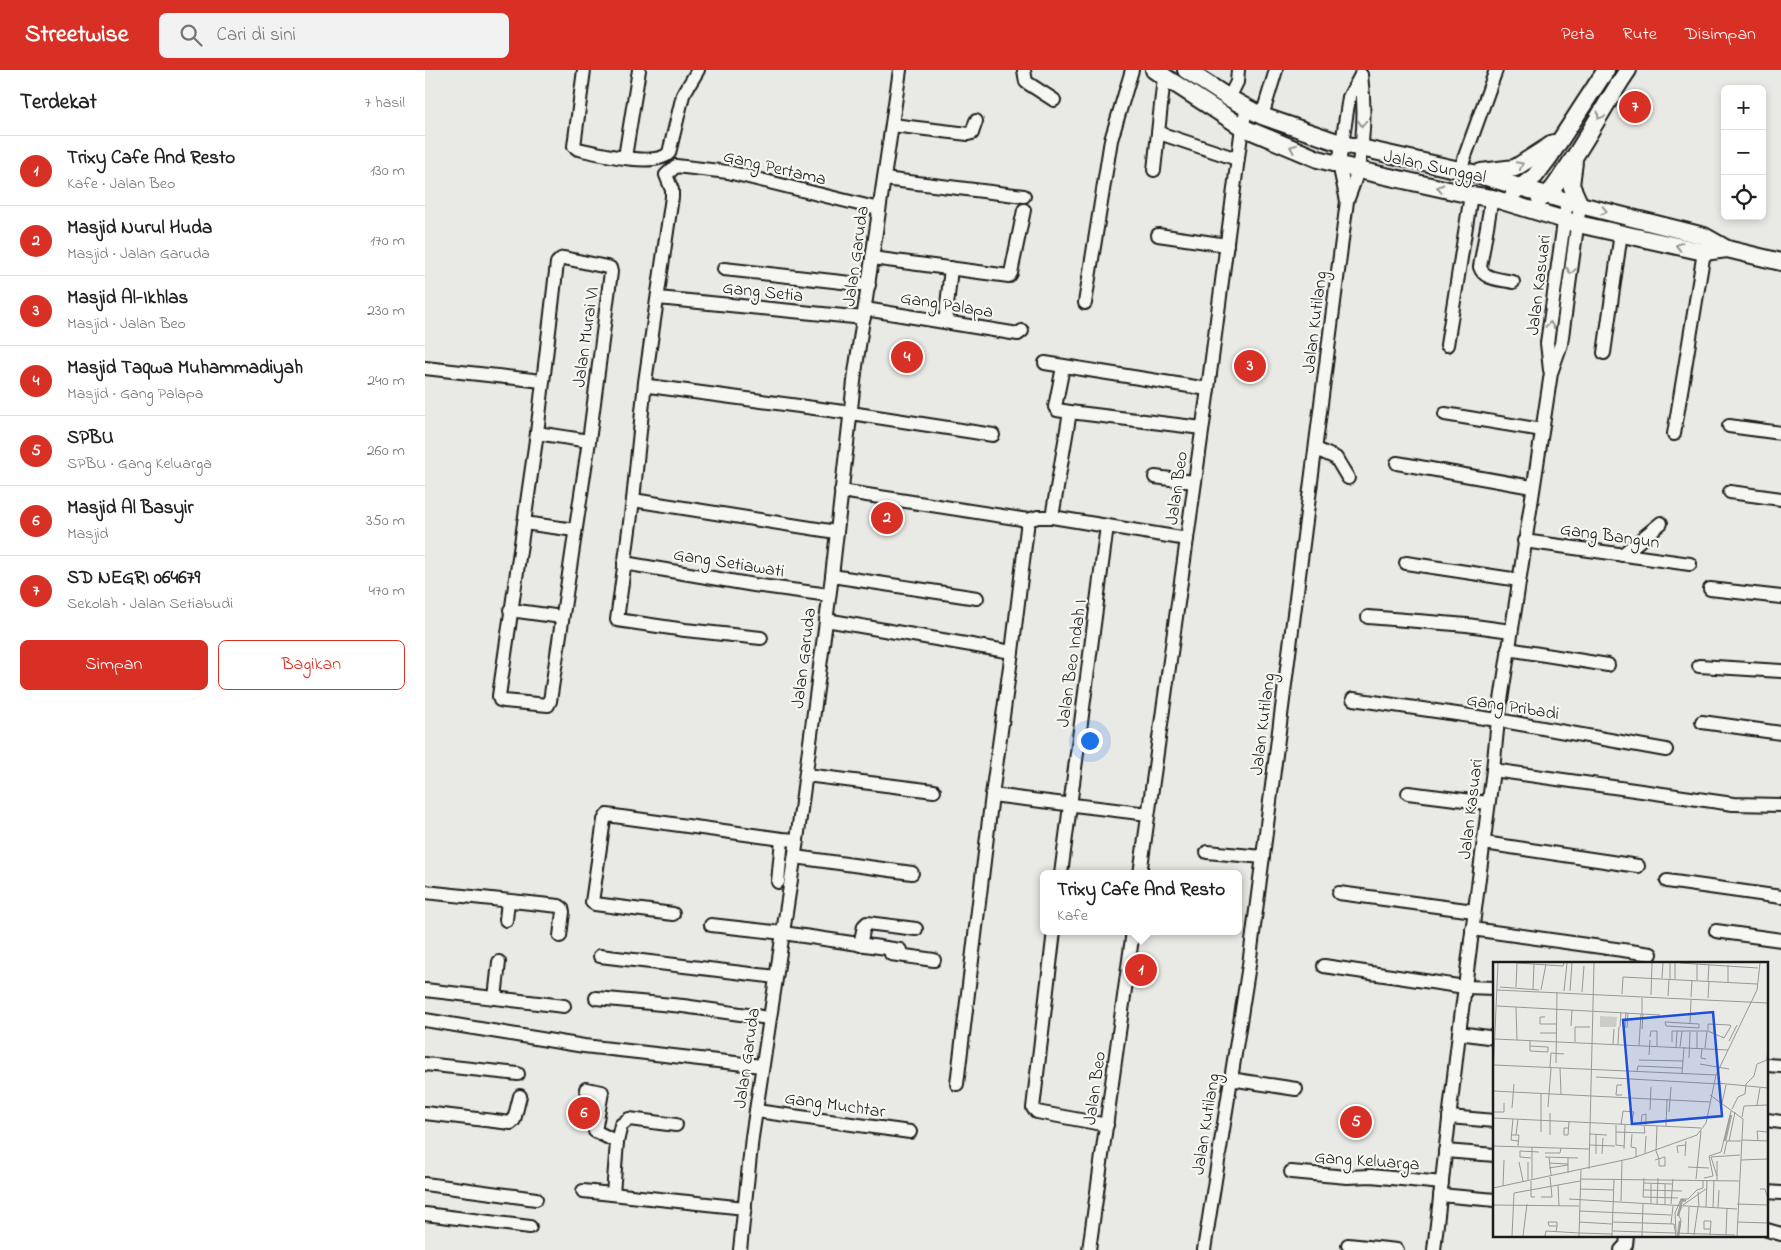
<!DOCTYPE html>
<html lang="id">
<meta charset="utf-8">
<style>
body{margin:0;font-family:"Indie Flower",sans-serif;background:#f2f2f2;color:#222}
.controls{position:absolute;right:15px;top:15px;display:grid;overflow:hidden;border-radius:8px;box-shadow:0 2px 8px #0003}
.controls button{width:45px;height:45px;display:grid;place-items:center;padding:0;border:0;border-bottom:1px solid #e0e0e0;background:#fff;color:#222;font:25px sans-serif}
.you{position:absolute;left:664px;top:670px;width:18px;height:18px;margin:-12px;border:4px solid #fff;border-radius:50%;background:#1a73e8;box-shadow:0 0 0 8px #1a73e833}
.badge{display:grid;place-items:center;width:32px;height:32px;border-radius:50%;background:#d93025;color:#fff;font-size:16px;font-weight:700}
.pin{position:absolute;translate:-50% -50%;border:2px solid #fff;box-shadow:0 1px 5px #0006}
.popup{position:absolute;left:615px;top:800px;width:202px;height:65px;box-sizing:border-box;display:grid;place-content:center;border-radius:8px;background:#fff;filter:drop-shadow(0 1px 4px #0005);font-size:16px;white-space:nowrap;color:#767676}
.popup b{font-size:19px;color:#222}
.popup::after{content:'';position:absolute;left:50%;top:100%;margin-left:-10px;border:10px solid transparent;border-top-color:#fff}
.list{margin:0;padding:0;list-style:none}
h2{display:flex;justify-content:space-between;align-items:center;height:65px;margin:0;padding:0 20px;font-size:21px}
h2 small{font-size:16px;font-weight:400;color:#767676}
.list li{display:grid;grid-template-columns:32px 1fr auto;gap:15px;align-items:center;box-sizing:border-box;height:70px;padding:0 20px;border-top:1px solid #e0e0e0}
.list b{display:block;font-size:19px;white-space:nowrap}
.list p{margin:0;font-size:16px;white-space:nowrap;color:#767676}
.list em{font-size:16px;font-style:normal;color:#767676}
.actions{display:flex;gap:10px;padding:15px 20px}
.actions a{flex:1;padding:11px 0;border:1px solid #d93025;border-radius:8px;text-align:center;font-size:18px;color:#d93025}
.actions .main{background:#d93025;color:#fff}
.icon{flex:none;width:28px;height:28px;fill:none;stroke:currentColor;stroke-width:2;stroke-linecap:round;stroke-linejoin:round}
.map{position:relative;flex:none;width:1356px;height:1180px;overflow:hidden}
header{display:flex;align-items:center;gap:30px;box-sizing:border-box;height:70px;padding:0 25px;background:#d93025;color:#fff}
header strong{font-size:24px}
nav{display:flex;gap:28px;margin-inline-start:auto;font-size:18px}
.search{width:350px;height:45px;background:#f2f2f2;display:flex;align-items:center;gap:12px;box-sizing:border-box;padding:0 18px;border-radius:8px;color:#767676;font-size:19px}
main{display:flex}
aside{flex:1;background:#fff}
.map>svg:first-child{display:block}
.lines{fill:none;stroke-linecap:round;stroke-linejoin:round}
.minor-casing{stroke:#1c1c1c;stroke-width:16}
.major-casing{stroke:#1c1c1c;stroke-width:20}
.minor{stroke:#f6f6f2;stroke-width:12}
.major{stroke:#f6f6f2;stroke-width:16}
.oneway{stroke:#949492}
.labels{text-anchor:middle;stroke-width:4.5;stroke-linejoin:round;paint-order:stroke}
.street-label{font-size:18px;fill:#1c1c1c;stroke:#f6f6f2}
.inset-river{fill:none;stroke:#a3a3a1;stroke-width:2.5}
.inset-road{fill:none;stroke:#979795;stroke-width:1}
.view{fill:#1d4ed8;fill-opacity:0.15;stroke:#1d4ed8;stroke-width:2.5}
.inset-edge{fill:none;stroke:#1c1c1c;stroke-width:2.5}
</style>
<header>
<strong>Streetwise</strong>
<div class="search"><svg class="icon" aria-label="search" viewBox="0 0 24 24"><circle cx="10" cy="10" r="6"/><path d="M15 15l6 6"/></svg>Cari di sini</div>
<nav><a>Peta</a><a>Rute</a><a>Disimpan</a></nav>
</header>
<main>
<aside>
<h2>Terdekat<small>7 hasil</small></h2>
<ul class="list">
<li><span class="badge">1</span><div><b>Trixy Cafe And Resto</b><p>Kafe · Jalan Beo</p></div><em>130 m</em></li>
<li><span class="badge">2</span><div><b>Masjid Nurul Huda</b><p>Masjid · Jalan Garuda</p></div><em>170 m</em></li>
<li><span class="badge">3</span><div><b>Masjid Al-Ikhlas</b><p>Masjid · Jalan Beo</p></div><em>230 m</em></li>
<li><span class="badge">4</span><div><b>Masjid Taqwa Muhammadiyah</b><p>Masjid · Gang Palapa</p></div><em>240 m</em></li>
<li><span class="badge">5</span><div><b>SPBU</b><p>SPBU · Gang Keluarga</p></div><em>260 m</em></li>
<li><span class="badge">6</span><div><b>Masjid Al Basyir</b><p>Masjid</p></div><em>350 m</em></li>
<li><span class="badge">7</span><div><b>SD NEGRI 064679</b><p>Sekolah · Jalan Setiabudi</p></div><em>470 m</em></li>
</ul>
<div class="actions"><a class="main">Simpan</a><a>Bagikan</a></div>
</aside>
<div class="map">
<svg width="1356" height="1180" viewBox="0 0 1356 1180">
<rect width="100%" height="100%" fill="#e9e9e5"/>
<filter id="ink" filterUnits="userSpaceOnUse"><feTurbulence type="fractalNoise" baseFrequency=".02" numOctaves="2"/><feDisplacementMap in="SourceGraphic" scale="10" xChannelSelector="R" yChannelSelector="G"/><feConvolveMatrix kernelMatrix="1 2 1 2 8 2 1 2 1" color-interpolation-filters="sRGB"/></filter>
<g filter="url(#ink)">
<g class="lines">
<g class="minor-casing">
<g id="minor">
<path d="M159,0L149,76L153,79C172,83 230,98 244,83L258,25L273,0"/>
<polyline points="599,0 601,12 629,30"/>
<polyline points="804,28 812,12 813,0"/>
<polyline points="837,46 851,0"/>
<polyline points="467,55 543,64 547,63 551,51"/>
<polyline points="734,63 812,89"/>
<polyline points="200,87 214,0"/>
<polyline points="729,100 739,7"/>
<polyline points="1035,100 1071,0"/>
<polyline points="459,109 599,126"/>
<path d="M1067,128L1055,197C1059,210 1076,209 1088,212"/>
<polyline points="922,131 914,94 924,27 936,5"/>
<polyline points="733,165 802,175"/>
<polygon points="139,188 182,197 185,198 186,202 164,371 125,631 123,635 79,631 75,630 74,626 112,363 132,193 136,189"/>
<polyline points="447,188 584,206 586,203 599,140"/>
<polyline points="299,199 444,215"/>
<polyline points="233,228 439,248"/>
<polyline points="660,233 686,70 707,0"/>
<polyline points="440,239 593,264 597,261"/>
<polyline points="521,245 526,198"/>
<polyline points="1022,275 1046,125"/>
<polyline points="1179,283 1196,163"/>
<polyline points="620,293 783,319"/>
<polyline points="0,298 117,311"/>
<polyline points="1125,300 1122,273 1142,131"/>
<polyline points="224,316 426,343 568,365"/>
<polyline points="645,342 777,358"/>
<polyline points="1020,344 1117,360"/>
<polyline points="1304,356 1356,363"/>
<polyline points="112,363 164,371"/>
<polyline points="1249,364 1279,182"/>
<polyline points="891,379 911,388 923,408"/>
<polyline points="972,393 1107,417"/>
<polyline points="730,407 769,412"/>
<polyline points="416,421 603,450 613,447 627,447 762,469"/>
<polyline points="1305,422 1356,429"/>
<polyline points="208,430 411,462"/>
<polyline points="627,447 645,342 632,340 630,337 638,297"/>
<polyline points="99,453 150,460"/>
<polyline points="1099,471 1265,494"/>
<polyline points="1197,485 1236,453"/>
<polyline points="199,493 329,515 404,525"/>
<polyline points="981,493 1094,510"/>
<polyline points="407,506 552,528"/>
<polyline points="1285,519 1356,527"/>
<polyline points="85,540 137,547"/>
<polyline points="943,547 1042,555 1086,561"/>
<polyline points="401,550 587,582"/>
<polyline points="336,568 260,560 192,550 208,430 220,312 247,127 247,120 241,105 251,96 303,102 454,139"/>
<polyline points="1083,579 1183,595"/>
<polyline points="1274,596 1356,601"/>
<polyline points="928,629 1073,650 1241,680"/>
<polyline points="1277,652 1356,663"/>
<polyline points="1068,700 1308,734 1356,735"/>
<polyline points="381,705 509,721"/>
<polyline points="983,723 1063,733"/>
<polyline points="567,725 723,744"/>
<polyline points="1059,773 1213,796"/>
<polyline points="782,782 838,787"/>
<polyline points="370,787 487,803"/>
<polyline points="636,804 682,456"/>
<polyline points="715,804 783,319 817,57 822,38"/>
<polyline points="1242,811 1356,827"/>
<polyline points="353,812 357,769"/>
<polyline points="0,822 134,836 137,838 138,842 135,866"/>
<polyline points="914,823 1049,841"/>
<polyline points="248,844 170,834 167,832 179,750 182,745 357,769 372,770"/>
<polyline points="81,850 83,831"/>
<polyline points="286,855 358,863 475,880"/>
<polyline points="1047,859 1226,884"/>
<polyline points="629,861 608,1038 612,1042 682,1055"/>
<polyline points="1291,861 1356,870"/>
<polyline points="435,875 439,856 442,853 491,859"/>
<polyline points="466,884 509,890"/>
<polyline points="175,886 351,907"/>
<polyline points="899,896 1040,917 1070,918"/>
<polyline points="0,920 139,936"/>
<polyline points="70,928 74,892"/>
<polyline points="171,928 258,936 344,948"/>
<polyline points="0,950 159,976 337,996"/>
<polyline points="1034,963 1070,968"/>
<polyline points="0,994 93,1004"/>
<polyline points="1342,995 1356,996"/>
<polyline points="805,1009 871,1019"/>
<polyline points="532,1014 567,725 587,582 603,450"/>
<polyline points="161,1019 177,1022 170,1061 192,1072"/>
<polyline points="331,1041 485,1062"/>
<polyline points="0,1043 86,1053 89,1050 95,1026"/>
<polyline points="1024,1047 1070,1051"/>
<polyline points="1342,1050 1356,1052"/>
<polyline points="1020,1081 1070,1085"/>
<polyline points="866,1102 922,1107 946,1106 1017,1113"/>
<polyline points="0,1114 111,1129"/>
<polyline points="158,1121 320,1138"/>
<polyline points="1342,1122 1356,1123"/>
<polyline points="188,1124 192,1072 196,1055 204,1049 251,1055"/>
<polyline points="1015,1125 1070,1130"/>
<polyline points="0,1144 105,1157"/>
<polyline points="1342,1160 1356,1164"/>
<polyline points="923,1175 972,1180"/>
<polyline points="315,1180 327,1067 372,770 407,506 430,303 475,0"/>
<polyline points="664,1180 708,861"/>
<path d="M779,1180L824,895L922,131C926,120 931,109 933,98C939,68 940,35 936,5"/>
<polyline points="1009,1180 1034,963 1068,700 1073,650 1126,303 1136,274 1155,135"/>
<polyline points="1196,1180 1201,1175 1202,1166"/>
</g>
</g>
<g class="major-casing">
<g id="major">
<polyline points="729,0 817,57 893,89 938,101 1046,125 1067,128 1153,154 1279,182 1302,179 1356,192"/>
<polyline points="761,0 804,28 837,46 918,74 1048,103 1155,135 1279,166 1302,179"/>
<polyline points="1149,92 1146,115 1155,135"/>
<polyline points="1056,102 1090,98 1129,73"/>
<polyline points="1089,122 1110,106 1125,86 1181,0"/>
<path d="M1115,129C1129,122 1133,110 1142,98C1164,66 1181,32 1203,0"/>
</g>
</g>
<use href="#minor" class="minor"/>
<use href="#major" class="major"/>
</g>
<defs><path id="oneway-chevron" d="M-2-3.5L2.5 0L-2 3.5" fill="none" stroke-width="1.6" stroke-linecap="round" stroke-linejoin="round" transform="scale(1.25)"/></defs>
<g class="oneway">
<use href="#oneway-chevron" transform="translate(1175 46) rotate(121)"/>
<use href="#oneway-chevron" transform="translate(937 53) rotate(93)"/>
<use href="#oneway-chevron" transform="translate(868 78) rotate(-158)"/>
<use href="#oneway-chevron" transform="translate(1095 95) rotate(-27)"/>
<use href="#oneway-chevron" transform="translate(1015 118) rotate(-167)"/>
<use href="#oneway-chevron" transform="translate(1179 141) rotate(13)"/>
<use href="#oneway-chevron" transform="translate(1254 176) rotate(-167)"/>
<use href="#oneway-chevron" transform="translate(1146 201) rotate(98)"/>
<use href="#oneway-chevron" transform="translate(1125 255) rotate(-82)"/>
</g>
</g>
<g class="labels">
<g class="street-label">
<text transform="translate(1010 96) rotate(12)" y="6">Jalan Sunggal</text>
<text transform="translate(350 97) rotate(13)" y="6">Gang Pertama</text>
<text transform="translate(430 186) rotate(-82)" y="6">Jalan Garuda</text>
<text transform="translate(1113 215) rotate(-83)" y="6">Jalan Kasuari</text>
<text transform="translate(338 221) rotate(6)" y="6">Gang Setia</text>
<text transform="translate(522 234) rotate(9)" y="6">Gang Palapa</text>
<text transform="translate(889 252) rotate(-83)" y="6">Jalan Kutilang</text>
<text transform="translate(160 267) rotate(-82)" y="6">Jalan Murai VI</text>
<text transform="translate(751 418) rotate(-82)" y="6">Jalan Beo</text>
<text transform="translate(1185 465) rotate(8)" y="6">Gang Bangun</text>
<text transform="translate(304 492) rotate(9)" y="6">Gang Setiawati</text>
<text transform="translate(378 588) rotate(-83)" y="6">Jalan Garuda</text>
<text transform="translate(646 593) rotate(-82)" y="6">Jalan Beo Indah I</text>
<text transform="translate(1088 636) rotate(9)" y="6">Gang Pribadi</text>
<text transform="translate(837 654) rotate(-83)" y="6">Jalan Kutilang</text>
<text transform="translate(1045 739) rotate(-83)" y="6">Jalan Kasuari</text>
<text transform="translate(321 988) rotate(-82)" y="6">Jalan Garuda</text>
<text transform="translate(669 1018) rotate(-82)" y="6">Jalan Beo</text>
<text transform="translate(410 1034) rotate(8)" y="6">Gang Muchtar</text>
<text transform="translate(780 1054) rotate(-81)" y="6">Jalan Kutilang</text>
<text transform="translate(942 1090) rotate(4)" y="6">Gang Keluarga</text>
</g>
</g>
<g transform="translate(1068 892)">
<rect width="275" height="275" fill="#e9e9e5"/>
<path d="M107,54L124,55L123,65H107Z" fill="#cbcbc7"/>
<path class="inset-river" d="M232,179L238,153M185,254L189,238L193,239M185,274L187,259"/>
<path class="inset-road" d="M24,1L70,4L71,1M187,1L265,6M169,16L170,1M177,17V1M182,17V1M204,18V2M215,19L216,2M235,20V3M7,25L46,28M23,25L24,1M40,27L41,2M4,28L275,41M48,28L53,2M71,29L74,1M77,29L79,1M89,30L91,4M129,32L130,15L264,22M158,33L159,1M175,34L176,17M198,35L199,18M215,36L216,19M4,44L167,53M23,45L24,78M149,52V36M52,55H47V62H64M172,60L206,62V66L173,64ZM197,61L198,38M215,62L237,63L238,64L231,76L215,69ZM78,64L79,48M127,65L128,50M132,66L133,50M134,66L135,51M149,67L150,52M47,71H64M157,75L158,69H164V84M2,77L235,88M37,78V89L55,90M236,79L244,63M82,80V65H97M179,80V69H214L212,86M120,82L121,67M125,82L126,65M146,83L148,52M37,84L55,85V90M183,85L184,69M187,85L189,69M204,86V70M209,86L208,96L213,97M156,93L157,78M196,96L197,70M146,98L190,99M63,101L64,30M207,102L236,107M1,103L223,113M57,105L58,91L71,92M67,106L68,132M144,109L145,104L190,106M189,112L191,85M0,115L5,1M103,115L226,122M224,121L275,126M0,129L217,140M129,133H123L124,123H129M217,133L250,157L244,274M229,141L233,123M264,143L267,126M55,145L58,106M19,146L21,122M239,147L245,135L252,132L253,122L261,114L264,102L274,98L275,83M157,148L158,125M0,150H11V141M176,150L178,125M57,151V173M249,155L251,144L275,143M0,156L208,166M20,157L18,178L25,179M123,163V183L131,184M128,163L130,149L141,150L138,162M148,163L149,153L153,152V164M173,164L174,137M76,166H71V173H75L76,160M48,170V131M123,170L152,171L151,164M96,172L114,173M139,172L138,185L143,186V195M18,173H26L25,184M23,173L25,157M249,178L275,179M236,179L242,150M265,179L264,169L275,170M96,183L122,184M0,184L96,187M39,185V217M131,187L132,163M52,191H67L68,186M152,191L153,174M185,191L184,184L193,183M103,192V172M109,192L110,176M231,192L234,179H248M192,194L193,179M52,195L85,196M56,195L58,213M75,195V211M38,196L27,195V189L46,190M162,198L165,197H166L171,195H172V204H166V197L163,189L164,164M248,198L275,197M224,199V218M26,200L30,219M35,200V218M56,201L75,202M195,205L216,206M56,206L75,203M96,207L101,1M224,214L218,195L247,193M211,216L220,214L216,194L228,190L238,149M87,217L246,219M203,217L208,169M38,219V235H42M151,221L179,222M65,223L66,244M10,224L11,198M0,226L140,196L204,173L213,161L223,113L264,28L267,1M87,227L121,228M267,227H272L275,237M151,228L189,229M205,230L206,245M48,235H59L57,215M150,235L185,236M150,235L151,216M76,237L244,247M128,239L129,199M158,242V222M164,242L165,216M178,242L180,217M244,242L275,243M0,243L86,244M172,243V222M190,243L213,227M213,245L214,218M220,246L221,218M225,246L226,228M86,249L178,253M86,260L119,262M120,260L181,262L183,274M244,260L275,261M178,262L180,244M217,267H211V259H218L217,273M120,269L242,273M63,270L64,264V260H55L56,264H64M183,270L182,251L188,237H195L204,228L210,226V218M86,271L119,272M186,272L188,258L185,252L189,245M195,272L196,245M201,273L205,245M233,273L234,246M19,274L21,231L87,219M30,274L34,242M52,274L53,269L86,271M86,274L88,208M119,274L121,218M149,274L150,242"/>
<path class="view" d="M220,50L229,154L139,162L130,58Z"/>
<rect width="275" height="275" class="inset-edge"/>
</g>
</svg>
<div class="controls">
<button>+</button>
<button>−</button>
<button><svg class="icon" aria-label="locate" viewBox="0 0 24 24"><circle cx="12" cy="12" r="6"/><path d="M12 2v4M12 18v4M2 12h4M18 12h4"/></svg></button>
</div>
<div class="you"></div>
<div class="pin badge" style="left:716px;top:900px">1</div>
<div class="popup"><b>Trixy Cafe And Resto</b>Kafe</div>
<div class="pin badge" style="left:462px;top:448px">2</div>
<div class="pin badge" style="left:825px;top:296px">3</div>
<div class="pin badge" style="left:482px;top:287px">4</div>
<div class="pin badge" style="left:931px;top:1052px">5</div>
<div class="pin badge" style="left:159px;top:1043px">6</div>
<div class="pin badge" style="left:1210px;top:37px">7</div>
</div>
</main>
